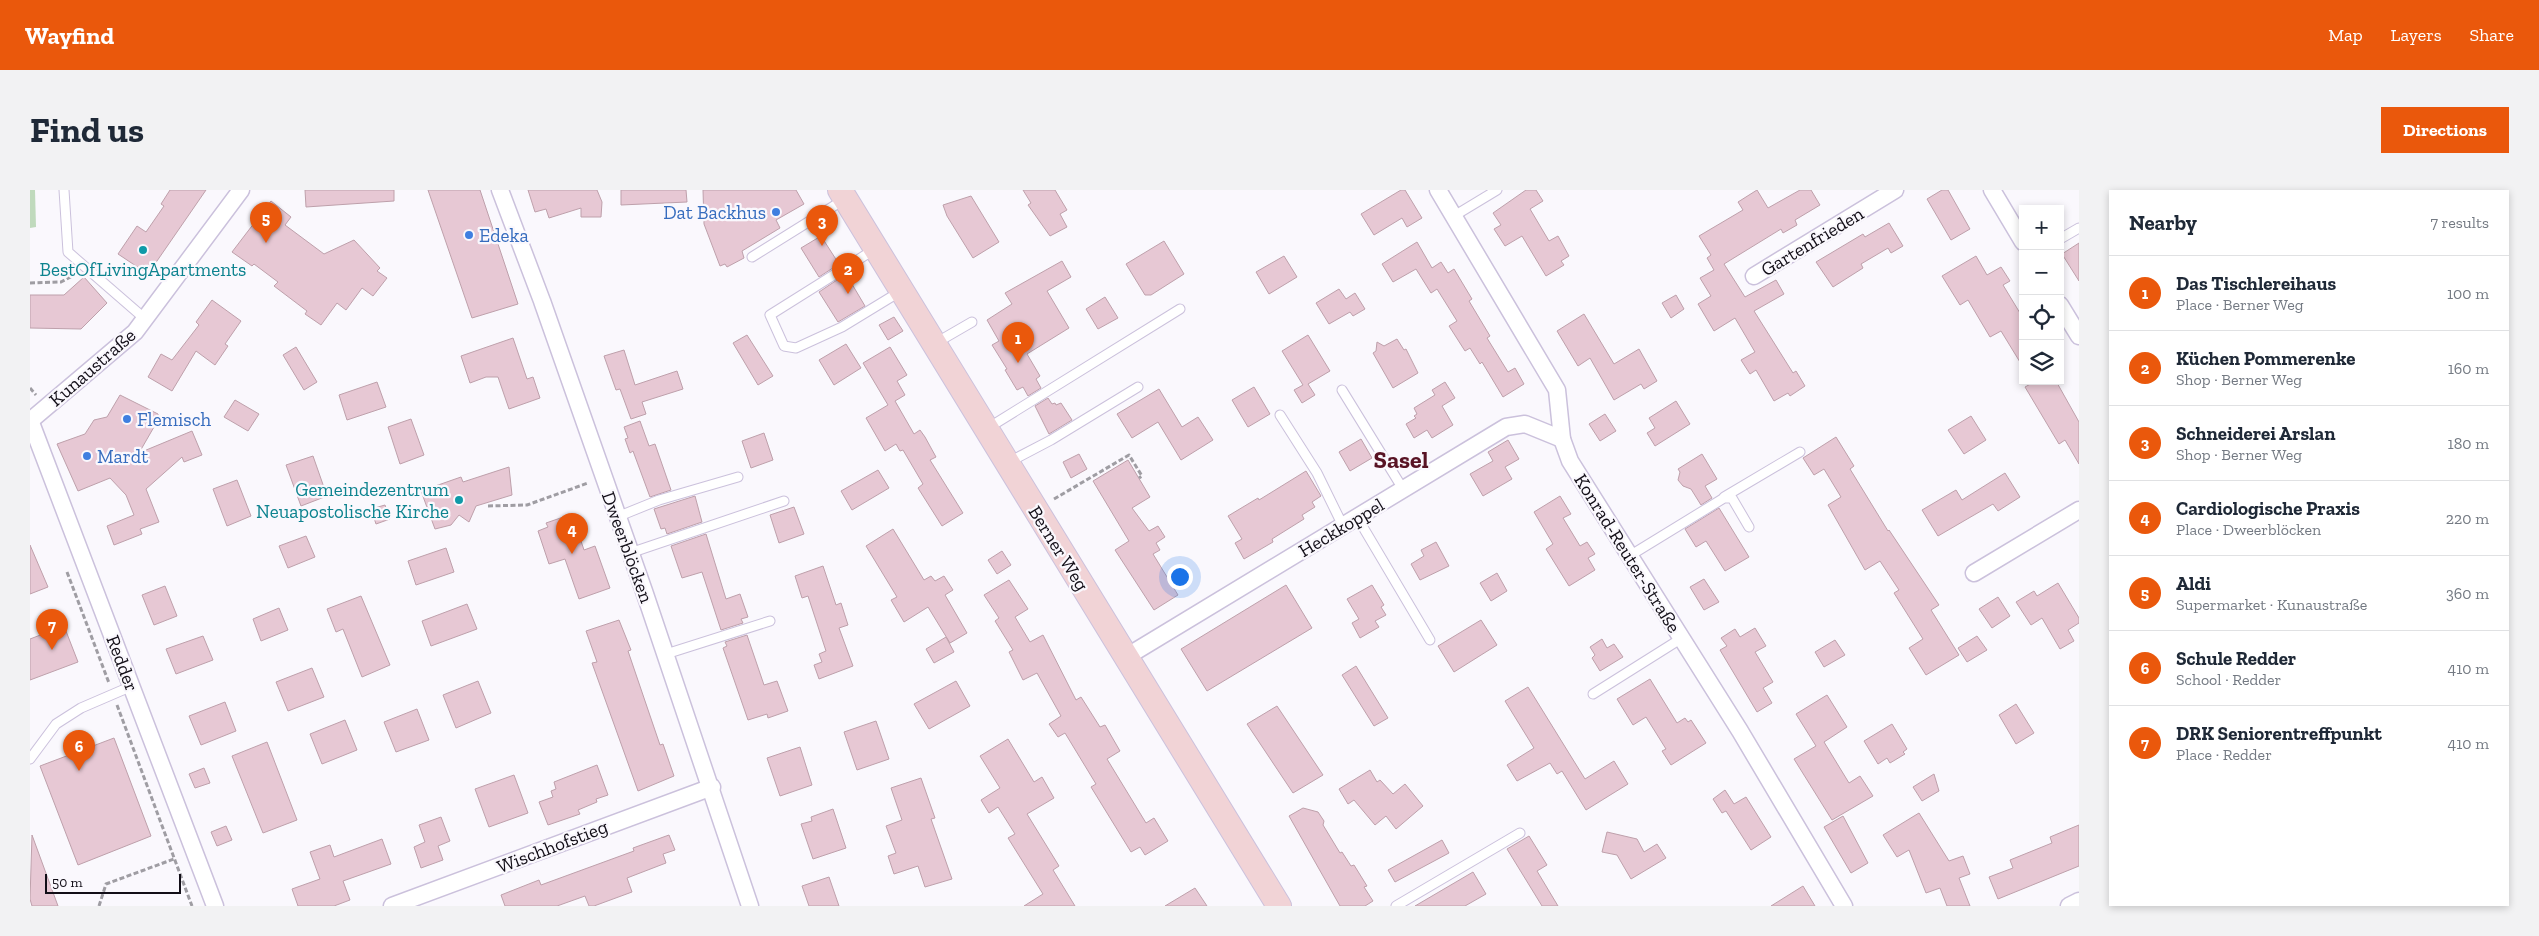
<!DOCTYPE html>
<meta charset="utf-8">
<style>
body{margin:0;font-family:"Zilla Slab",serif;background:#f2f2f3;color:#1f2937}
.controls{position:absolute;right:15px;top:15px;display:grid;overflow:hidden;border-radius:0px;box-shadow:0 2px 8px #0003}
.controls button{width:45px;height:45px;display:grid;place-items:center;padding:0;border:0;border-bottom:1px solid #e0e1e3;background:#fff;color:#1f2937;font:25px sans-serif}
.scale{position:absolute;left:15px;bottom:12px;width:136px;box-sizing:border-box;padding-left:5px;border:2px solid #120e17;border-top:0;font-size:14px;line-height:18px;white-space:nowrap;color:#120e17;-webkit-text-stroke:4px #faf8fd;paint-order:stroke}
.you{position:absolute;left:1149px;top:386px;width:18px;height:18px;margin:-12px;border:4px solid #fff;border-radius:50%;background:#1a73e8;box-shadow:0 0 0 8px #1a73e833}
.badge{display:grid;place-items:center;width:32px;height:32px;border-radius:50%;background:#ea580c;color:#fff;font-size:16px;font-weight:700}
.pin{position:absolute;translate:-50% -41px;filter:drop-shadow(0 1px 2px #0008)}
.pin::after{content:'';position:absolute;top:26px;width:18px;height:15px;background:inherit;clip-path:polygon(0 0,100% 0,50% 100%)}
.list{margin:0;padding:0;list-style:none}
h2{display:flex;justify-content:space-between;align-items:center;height:65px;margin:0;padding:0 20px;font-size:21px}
h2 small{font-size:16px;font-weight:400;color:#747a83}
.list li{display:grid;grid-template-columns:32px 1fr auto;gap:15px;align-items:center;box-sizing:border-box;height:75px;padding:0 20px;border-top:1px solid #e0e1e3}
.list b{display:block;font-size:19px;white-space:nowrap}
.list p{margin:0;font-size:16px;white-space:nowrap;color:#747a83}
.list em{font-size:16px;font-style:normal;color:#747a83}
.icon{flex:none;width:28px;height:28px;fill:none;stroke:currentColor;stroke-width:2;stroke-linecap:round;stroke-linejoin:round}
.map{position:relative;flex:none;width:2049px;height:716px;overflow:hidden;border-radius:0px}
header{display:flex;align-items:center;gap:30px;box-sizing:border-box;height:70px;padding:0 25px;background:#ea580c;color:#fff}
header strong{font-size:24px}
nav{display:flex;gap:28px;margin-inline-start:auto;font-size:18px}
.intro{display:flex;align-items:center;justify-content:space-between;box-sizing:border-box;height:120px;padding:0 30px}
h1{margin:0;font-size:35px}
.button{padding:12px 22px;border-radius:0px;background:#ea580c;color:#fff;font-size:18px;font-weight:700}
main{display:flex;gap:30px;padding:0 30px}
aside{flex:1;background:#fff;border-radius:0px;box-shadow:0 2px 8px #0003}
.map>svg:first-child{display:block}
.green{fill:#c0dabd}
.building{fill:#e7c8d4;stroke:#bea0ab}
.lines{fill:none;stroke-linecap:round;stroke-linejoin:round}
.lane-casing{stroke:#cbc1dc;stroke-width:11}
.street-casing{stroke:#cbc1dc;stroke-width:19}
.secondary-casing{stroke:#cbc1dc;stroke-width:26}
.path{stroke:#9f9da3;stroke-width:3;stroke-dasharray:5 2.5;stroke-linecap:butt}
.lane{stroke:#fff;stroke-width:9}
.street{stroke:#fff;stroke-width:16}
.secondary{stroke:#f1d3d6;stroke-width:24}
.shop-dot{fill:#3f7fe0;stroke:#faf8fd;stroke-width:2}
.culture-dot{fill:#0f9aa8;stroke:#faf8fd;stroke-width:2}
.labels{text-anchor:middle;stroke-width:4.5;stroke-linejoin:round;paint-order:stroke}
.shop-label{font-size:19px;fill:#366cbe;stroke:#faf8fd;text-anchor:start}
.street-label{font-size:19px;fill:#120e17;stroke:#faf8fd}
.culture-label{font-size:19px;fill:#0d838f;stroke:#faf8fd}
.district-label{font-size:24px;font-weight:bold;fill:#581324;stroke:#faf8fd}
</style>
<header>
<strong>Wayfind</strong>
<nav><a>Map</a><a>Layers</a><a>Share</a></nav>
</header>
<div class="intro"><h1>Find us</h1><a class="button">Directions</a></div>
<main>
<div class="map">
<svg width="2049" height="716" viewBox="0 0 2049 716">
<rect width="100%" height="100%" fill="#faf8fd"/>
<polygon class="green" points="0,0 5,0 6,37 0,38"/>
<g class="building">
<polygon points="140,0 176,0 118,84 88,64 107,36 116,42 134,16 131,14"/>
<polygon points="275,0 364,0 364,11 276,17"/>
<polygon points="398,0 450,0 488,114 442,128"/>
<polygon points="498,0 567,0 572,12 571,27 551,27 551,18 519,28 516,19 505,22"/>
<polygon points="591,0 656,0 657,12 591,15"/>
<polygon points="673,0 766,0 774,14 746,30 750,38 712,61 714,68 697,77 695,74 690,76 674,34"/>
<polygon points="993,0 1025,0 1037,20 1030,24 1037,37 1020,46 998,15 1001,13"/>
<polygon points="1371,0 1375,0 1392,28 1377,37 1372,28 1344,45 1331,24"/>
<polygon points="1496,0 1506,0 1513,11 1500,19 1519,51 1528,46 1539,66 1531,71 1534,75 1516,86 1492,46 1475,56 1464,39 1471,35 1463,23"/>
<polygon points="1727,0 1738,18 1770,0 1781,0 1790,15 1765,30 1767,35 1753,43 1751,39 1694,74 1715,107 1746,90 1754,104 1724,121 1763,183 1766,181 1775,196 1760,206 1758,203 1744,211 1726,180 1720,184 1711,170 1725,162 1705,128 1684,141 1668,114 1681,106 1670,88 1684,80 1677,68 1681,65 1669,46 1713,20 1708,12"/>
<polygon points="1912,0 1918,0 1940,39 1921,50 1897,9"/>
<polygon points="941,6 969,52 943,68 917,26 913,15"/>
<polygon points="241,11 261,27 255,35 294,64 324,50 350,78 347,81 357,88 343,106 332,98 316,120 307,113 291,135 275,124 277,121 244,96 248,92 224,74 222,76 202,62"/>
<polygon points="1859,33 1873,56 1861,63 1858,58 1831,74 1833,78 1803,97 1786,72 1833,44 1835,47"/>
<polygon points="791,46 809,74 789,87 771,58"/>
<polygon points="1134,51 1154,84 1121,105 1115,105 1096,74"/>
<polygon points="1387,52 1402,78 1411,72 1418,83 1424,79 1442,109 1439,111 1460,146 1457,148 1478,182 1485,178 1494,194 1473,207 1452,172 1450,174 1440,158 1435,161 1419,136 1427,131 1407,99 1401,103 1386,79 1363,92 1352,74"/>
<polygon points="2049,53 2049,91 2032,64"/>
<polygon points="1254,66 1267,87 1239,104 1226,82"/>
<polygon points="1946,66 1957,85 1971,77 1980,91 1973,95 1993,128 1993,177 1971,141 1960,147 1938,110 1930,115 1912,86"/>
<polygon points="1032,71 1041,87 1017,101 1039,138 997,164 1010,186 1006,189 1011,198 998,206 993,197 987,200 975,180 977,179 962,155 969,151 957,130 982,114 975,103"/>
<polygon points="816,84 835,116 808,132 789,102"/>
<polygon points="54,87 77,113 51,139 0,138 0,105 34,105"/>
<polygon points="1309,99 1316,109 1325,103 1335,119 1323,126 1320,122 1299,134 1286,113"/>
<polygon points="1646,105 1654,119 1641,128 1632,113"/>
<polygon points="1075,107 1088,128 1068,139 1056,119"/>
<polygon points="182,110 211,131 195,154 198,156 185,175 166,161 142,201 118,187 131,164 142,170 169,135 166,132"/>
<polygon points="1554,124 1584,174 1609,159 1627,191 1614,199 1611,194 1584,210 1560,168 1548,176 1527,141"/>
<polygon points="864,127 873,141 858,150 849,135"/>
<polygon points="717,145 743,186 728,195 703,153"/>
<polygon points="1278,145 1300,181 1278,194 1285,205 1272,213 1264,200 1273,195 1252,161"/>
<polygon points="483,148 497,189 503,187 510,208 479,219 468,187 456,187 440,193 431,166"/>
<polygon points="1367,149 1374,160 1376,159 1388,183 1363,198 1343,163 1346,161 1347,152 1354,156"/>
<polygon points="816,154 831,178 804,195 789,170"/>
<polygon points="266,157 287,192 274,200 253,165"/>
<polygon points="860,157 877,185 867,191 875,205 865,211 884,244 890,240 895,247 906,267 900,270 933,323 912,336 888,298 893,294 873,260 870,261 866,254 855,261 836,228 858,215 833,173"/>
<polygon points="594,160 605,195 647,181 653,199 612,212 616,224 601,229 590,199 586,200 574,166"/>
<polygon points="2006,191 2026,191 2049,232 2049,274 2035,250 2029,254 1995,197"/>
<polygon points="347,192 356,217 317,230 309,205"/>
<polygon points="1415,192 1425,208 1412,216 1423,235 1402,248 1397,240 1384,248 1376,234 1386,228 1384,226 1387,224 1384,218 1405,205 1402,200"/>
<polygon points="1224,197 1240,224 1218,237 1202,210"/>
<polygon points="1129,199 1152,237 1168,227 1183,250 1151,270 1128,232 1102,248 1087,224"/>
<polygon points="90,205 128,224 128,230 109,263 162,241 172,265 154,272 152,267 116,299 129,332 110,339 112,344 84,355 77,336 104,325 96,305 80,288 48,301 27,254 55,244 64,230 77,227"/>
<polygon points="1018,208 1022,214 1025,213 1026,215 1031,213 1042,230 1019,244 1005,216"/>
<polygon points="205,210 229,224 218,241 194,227"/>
<polygon points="1646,211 1660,234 1625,256 1617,243 1625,238 1619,228"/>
<polygon points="1575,224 1586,241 1570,251 1559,234"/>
<polygon points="1941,226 1956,250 1934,264 1918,240"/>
<polygon points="381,229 394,265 370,274 358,237"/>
<polygon points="610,231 619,256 625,254 641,300 620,307 603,261 600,263 595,249 598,248 594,237"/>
<polygon points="734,243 743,270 721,278 712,251"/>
<polygon points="1806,247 1824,276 1820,279 1858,341 1859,340 1909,415 1901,420 1929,465 1896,485 1879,458 1893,449 1864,403 1869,400 1850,371 1835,380 1798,315 1811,307 1794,279 1784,285 1773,268"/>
<polygon points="1331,249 1342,268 1320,281 1309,262"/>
<polygon points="1478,250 1489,269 1475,277 1482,289 1453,306 1440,284 1463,271 1458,262"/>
<polygon points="1049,264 1057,279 1041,288 1033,272"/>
<polygon points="1672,264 1687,289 1675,296 1682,308 1671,315 1661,299 1653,296 1648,290 1650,282 1648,279"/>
<polygon points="283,266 297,306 271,316 256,275"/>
<polygon points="1098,270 1120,307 1102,318 1119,341 1128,336 1135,347 1126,353 1130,360 1123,364 1148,405 1124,420 1085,360 1099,351 1063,291"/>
<polygon points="479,277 482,305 446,316 439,332 429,325 421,335 405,339 391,301 431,287 433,292"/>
<polygon points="848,280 859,298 822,320 811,301"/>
<polygon points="1276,281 1291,306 1282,312 1285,317 1272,325 1274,329 1242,349 1243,352 1214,369 1205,353 1212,349 1198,326 1228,308 1229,310"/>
<polygon points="1975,283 1990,307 1968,321 1963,314 1908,346 1892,320 1926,300 1932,310"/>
<polygon points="207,290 221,326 197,336 183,299"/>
<polygon points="665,306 672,332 637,344 635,338 631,339 624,319"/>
<polygon points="1530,306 1541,324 1533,328 1550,356 1557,352 1565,364 1558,368 1565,380 1539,396 1516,359 1523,354 1504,322"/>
<polygon points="355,315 360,329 346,334 341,319"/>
<polygon points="764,317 774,344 749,353 740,325"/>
<polygon points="1689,318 1719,367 1695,381 1676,351 1666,357 1655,339"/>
<polygon points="542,324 554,360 565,356 580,398 549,409 535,369 519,374 508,341 518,337 516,333"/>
<polygon points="863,339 894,390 901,386 905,391 914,386 923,400 915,405 937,443 920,453 898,417 874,432 861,410 867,407 836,356"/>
<polygon points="676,344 696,409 710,404 718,427 711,429 713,433 691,440 672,382 652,388 641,356"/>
<polygon points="276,346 285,367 258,378 249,356"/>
<polygon points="1406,352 1419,376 1390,390 1381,374 1394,366 1391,360"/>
<polygon points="0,355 18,397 0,404"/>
<polygon points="416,358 424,382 386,395 378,371"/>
<polygon points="972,361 981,375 967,384 958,370"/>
<polygon points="793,376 806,415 811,413 818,435 809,438 823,476 789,489 784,475 792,472 789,464 796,461 778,406 772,408 765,386"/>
<polygon points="1467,383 1477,401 1461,411 1450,393"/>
<polygon points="1674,389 1689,412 1674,420 1660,397"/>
<polygon points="979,390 998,419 985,427 1000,452 1013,445 1046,510 1051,507 1070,537 1075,535 1090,561 1077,569 1116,633 1124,628 1138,651 1115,665 1110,657 1101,662 1061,597 1066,594 1035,543 1028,547 1019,534 1031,526 1007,483 993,490 979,462 983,460 965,431 969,428 954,405"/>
<polygon points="2028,393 2049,428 2049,433 2038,440 2044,451 2030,459 2012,428 2001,435 1986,412 2004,401 2007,406"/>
<polygon points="1256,395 1282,438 1177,501 1151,459"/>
<polygon points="1342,395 1354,415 1351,417 1356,425 1345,431 1349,437 1330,448 1322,433 1329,429 1317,409"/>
<polygon points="135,396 147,426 124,435 112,405"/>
<polygon points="331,406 360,475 332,487 313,439 306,442 297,419"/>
<polygon points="1968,407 1980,426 1962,438 1949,419"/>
<polygon points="437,414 447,439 401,456 392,431"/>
<polygon points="249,418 258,440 231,451 223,429"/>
<polygon points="589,430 601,460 598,461 630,555 633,554 644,586 608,601 562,473 567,472 556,441"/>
<polygon points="1451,430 1467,455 1424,482 1408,456"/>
<polygon points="34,436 48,472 0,490 0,449"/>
<polygon points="1725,438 1736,456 1725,462 1743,492 1733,498 1742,513 1727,522 1690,460 1697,456 1691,448 1705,439 1710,447"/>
<polygon points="717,445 734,495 747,491 758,521 738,528 737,524 718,530 693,458 697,456 695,452"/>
<polygon points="173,446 183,470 146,484 136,459"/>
<polygon points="1947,446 1957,460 1937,472 1928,458"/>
<polygon points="916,447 924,462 904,473 896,459"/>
<polygon points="1572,449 1577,458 1584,454 1593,467 1570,481 1562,468 1565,465 1560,457"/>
<polygon points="1805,450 1815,465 1794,477 1785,462"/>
<polygon points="1326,476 1358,528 1344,536 1312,485"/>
<polygon points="282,478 294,507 258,521 246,492"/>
<polygon points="1620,489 1647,533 1655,528 1658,532 1661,530 1676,553 1641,575 1632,561 1636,559 1616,527 1603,535 1587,509"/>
<polygon points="448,491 461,523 426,538 413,505"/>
<polygon points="926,491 940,516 899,539 884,514"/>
<polygon points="1498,497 1555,589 1584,571 1598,594 1556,620 1532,581 1527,584 1520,573 1487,591 1477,575 1504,558 1475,511"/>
<polygon points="1797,505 1817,537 1794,552 1819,593 1830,586 1843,606 1802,630 1764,569 1786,556 1766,524"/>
<polygon points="195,512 206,541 171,555 159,526"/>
<polygon points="1986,514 2004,543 1986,554 1969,525"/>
<polygon points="1247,516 1293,585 1263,603 1217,534"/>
<polygon points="387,519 399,550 366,562 354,532"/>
<polygon points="315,530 327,560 292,574 280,544"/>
<polygon points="846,531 859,569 827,580 814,542"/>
<polygon points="1862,534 1877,559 1873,562 1875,564 1860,573 1857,568 1848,574 1834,551"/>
<polygon points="84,548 121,646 48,675 10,576"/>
<polygon points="978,549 1004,592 1012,587 1024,608 997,624 1029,676 1023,680 1045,716 994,716 1013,704 978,648 985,644 968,617 959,623 951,610 970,598 950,566"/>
<polygon points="237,552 267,630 233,643 202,566"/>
<polygon points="770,557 782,595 750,606 737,568"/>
<polygon points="567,575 578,605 566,609 567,612 548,620 550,624 518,635 509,612 523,607 521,601 526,599 524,592"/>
<polygon points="174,578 180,593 165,598 159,584"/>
<polygon points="1340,580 1347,592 1350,590 1363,604 1375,594 1393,616 1366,639 1356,626 1345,635 1324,610 1318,614 1309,599"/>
<polygon points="1904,584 1909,601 1892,611 1883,597"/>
<polygon points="484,585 498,623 459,637 445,599"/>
<polygon points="891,588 905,628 901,629 922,689 895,697 888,676 864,684 858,666 866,663 856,636 872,630 861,598"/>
<polygon points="1695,600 1704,614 1716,607 1741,647 1721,660 1696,621 1692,623 1683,609"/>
<polygon points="1273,618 1288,622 1294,631 1293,635 1310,663 1312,662 1321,676 1324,675 1337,696 1334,697 1343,711 1335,716 1310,716 1259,626"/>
<polygon points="803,619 816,658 783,669 771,634 782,631 781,627"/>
<polygon points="1889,623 1919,671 1933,666 1940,684 1929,688 1940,716 1917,716 1910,698 1896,703 1879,660 1867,667 1853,645"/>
<polygon points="1813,626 1838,673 1821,683 1794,637"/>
<polygon points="411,627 420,651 408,656 413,670 391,678 384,657 395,652 389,635"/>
<polygon points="2049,635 2049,676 1968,709 1959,687 1983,678 1980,670 2022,653 2020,647"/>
<polygon points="196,636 202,650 187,656 181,642"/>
<polygon points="1577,642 1607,649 1614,662 1627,654 1636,668 1601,689 1587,665 1572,662"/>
<polygon points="2,645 28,716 2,716 0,709"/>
<polygon points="639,645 645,660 633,664 636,673 597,688 602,702 564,716 559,716 555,706 527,716 475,716 471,705 509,690 511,695 604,661 603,658"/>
<polygon points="1499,646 1517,675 1507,681 1528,716 1512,716 1477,659"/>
<polygon points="352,649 361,674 313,691 320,710 304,716 268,716 262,699 290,689 280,662 300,655 304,667"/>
<polygon points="1412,650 1419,663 1365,692 1358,680"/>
<polygon points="1443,682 1456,704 1435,716 1385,716"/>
<polygon points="799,687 809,716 779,716 772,696"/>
<polygon points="1773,696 1785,716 1741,716"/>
<polygon points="1165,698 1177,716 1135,716"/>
</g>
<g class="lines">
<g class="lane-casing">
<g id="lane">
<polyline points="34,0 38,62 114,128"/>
<polyline points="1424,26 1467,0"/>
<polyline points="2030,49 2049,38"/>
<polyline points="845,59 740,125 754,156 766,158 812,137 871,101"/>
<polyline points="722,67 815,9"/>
<polyline points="904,154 942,132"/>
<polyline points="1312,200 1373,299"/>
<polyline points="1250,225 1287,283 1313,336"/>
<polyline points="958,238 1150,119"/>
<polyline points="979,272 1021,250 1108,197"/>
<polyline points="1694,307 1770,262"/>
<polyline points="587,327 629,310 708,287"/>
<polyline points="1327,327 1400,450"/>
<polyline points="600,363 754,311"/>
<polyline points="1601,365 1694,308 1702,308 1719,337"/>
<polyline points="636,464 740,431"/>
<polyline points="1563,504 1652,448"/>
<polyline points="0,569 26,534 51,518 102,496"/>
<polyline points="1366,716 1490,643"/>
</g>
</g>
<g class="street-casing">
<g id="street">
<polyline points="470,0 512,111 614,401 720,716"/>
<polyline points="1408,0 1527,200 1532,249 1540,271 1710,541 1814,716"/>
<polyline points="1962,0 1993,52"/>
<polyline points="1724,86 1865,0"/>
<polyline points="2030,115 2049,146"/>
<polyline points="0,230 185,716"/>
<polyline points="0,231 105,142 211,0"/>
<polyline points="1944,383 2049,320"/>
<polyline points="1096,467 1476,237 1495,234 1532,249"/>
<polyline points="362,716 682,597"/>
<polyline points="2039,716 2049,711"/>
</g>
</g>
<g class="secondary-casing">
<polyline id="secondary" points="810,0 1249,716"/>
</g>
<g class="path">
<polyline points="0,93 31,92 46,84"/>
<polyline points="0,198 6,205"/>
<polyline points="1024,309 1099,265 1112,286 1109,288"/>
<polyline points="458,316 497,315 558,293"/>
<polyline points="37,382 79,493"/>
<polyline points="87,515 162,716"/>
<polyline points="69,716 76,694 144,669"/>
</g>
<use href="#lane" class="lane"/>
<use href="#street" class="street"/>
<use href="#secondary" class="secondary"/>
</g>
<g class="shop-dot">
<circle cx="746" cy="22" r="5"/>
<circle cx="439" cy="45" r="5"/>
<circle cx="97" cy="229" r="5"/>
<circle cx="57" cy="266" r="5"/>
</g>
<g class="culture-dot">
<circle cx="113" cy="60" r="5"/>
<circle cx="429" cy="310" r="5"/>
</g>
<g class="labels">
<g class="shop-label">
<text x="736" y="29" text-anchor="end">Dat Backhus</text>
<text x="449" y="52">Edeka</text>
<text x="107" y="236">Flemisch</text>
<text x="67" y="273">Mardt</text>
</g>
<g class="street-label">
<text transform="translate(1782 51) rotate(-31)" y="7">Gartenfrieden</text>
<text transform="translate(62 177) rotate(-41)" y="7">Kunaustraße</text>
<text transform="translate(1311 337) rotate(-31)" y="7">Heckkoppel</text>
<text transform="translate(598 357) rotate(70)" y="7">Dweerblöcken</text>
<text transform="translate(1029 358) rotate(58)" y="7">Berner Weg</text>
<text transform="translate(1598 363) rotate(58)" y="7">Konrad-Reuter-Straße</text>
<text transform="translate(93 473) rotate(69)" y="7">Redder</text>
<text transform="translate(522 656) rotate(-21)" y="7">Wischhofstieg</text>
</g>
<g class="culture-label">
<text x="113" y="86">BestOfLivingApartments</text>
<text x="419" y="306" text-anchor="end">Gemeindezentrum<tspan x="419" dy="22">Neuapostolische Kirche</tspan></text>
</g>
<g class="district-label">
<text x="1371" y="278">Sasel</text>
</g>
</g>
</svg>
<div class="controls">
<button>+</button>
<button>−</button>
<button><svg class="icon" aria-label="locate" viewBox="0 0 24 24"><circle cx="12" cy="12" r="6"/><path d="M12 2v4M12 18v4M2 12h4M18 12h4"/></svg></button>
<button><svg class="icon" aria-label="layers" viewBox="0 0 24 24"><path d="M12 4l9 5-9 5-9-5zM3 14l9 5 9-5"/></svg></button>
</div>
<div class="scale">50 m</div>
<div class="you"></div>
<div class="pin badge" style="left:988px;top:173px">1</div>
<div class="pin badge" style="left:818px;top:104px">2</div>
<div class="pin badge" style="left:792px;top:56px">3</div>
<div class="pin badge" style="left:542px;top:364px">4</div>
<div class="pin badge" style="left:236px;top:53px">5</div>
<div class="pin badge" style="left:49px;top:581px">6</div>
<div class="pin badge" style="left:22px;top:460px">7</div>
</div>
<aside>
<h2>Nearby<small>7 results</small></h2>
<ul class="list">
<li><span class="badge">1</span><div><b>Das Tischlereihaus</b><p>Place · Berner Weg</p></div><em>100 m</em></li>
<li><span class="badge">2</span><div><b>Küchen Pommerenke</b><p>Shop · Berner Weg</p></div><em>160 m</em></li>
<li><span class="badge">3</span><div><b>Schneiderei Arslan</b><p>Shop · Berner Weg</p></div><em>180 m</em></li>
<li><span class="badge">4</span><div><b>Cardiologische Praxis</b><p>Place · Dweerblöcken</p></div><em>220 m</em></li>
<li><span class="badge">5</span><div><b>Aldi</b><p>Supermarket · Kunaustraße</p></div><em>360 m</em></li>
<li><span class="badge">6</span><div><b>Schule Redder</b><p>School · Redder</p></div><em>410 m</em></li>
<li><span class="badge">7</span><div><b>DRK Seniorentreffpunkt</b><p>Place · Redder</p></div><em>410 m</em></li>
</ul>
</aside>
</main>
